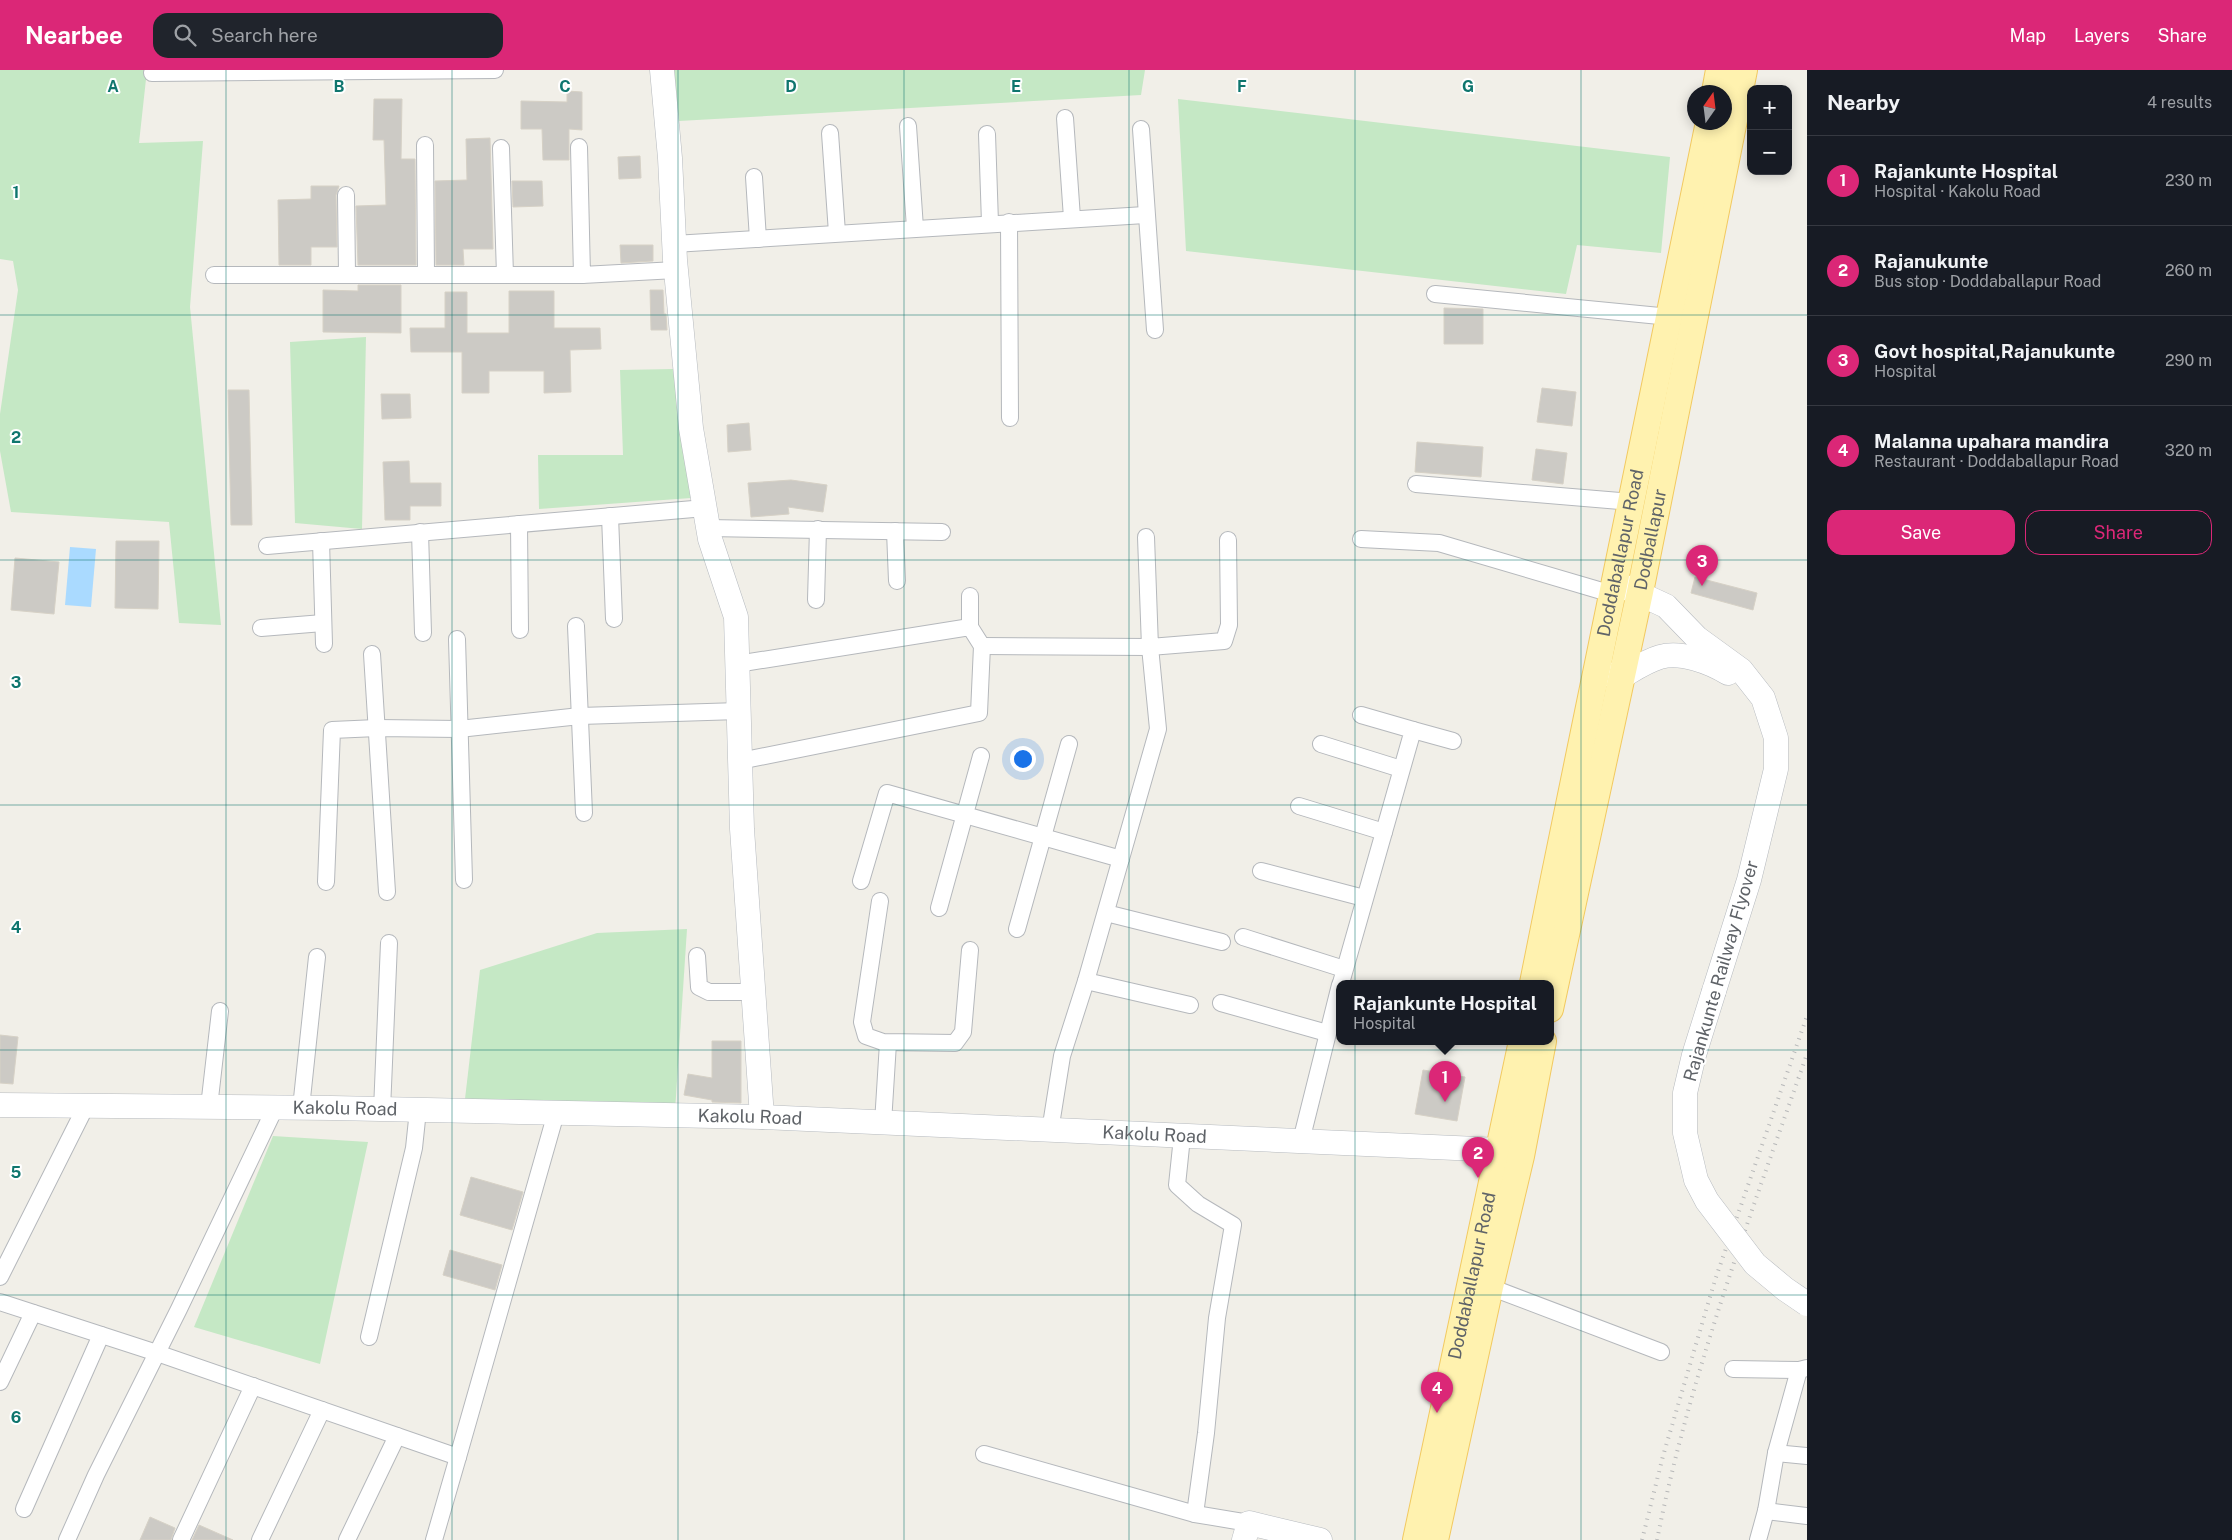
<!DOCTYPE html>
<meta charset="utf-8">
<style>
body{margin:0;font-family:"Public Sans",sans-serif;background:#20242c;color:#f1f3f6}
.controls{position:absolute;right:15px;top:15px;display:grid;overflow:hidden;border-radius:10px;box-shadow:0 2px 12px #0003}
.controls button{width:45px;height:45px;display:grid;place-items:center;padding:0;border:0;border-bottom:1px solid #363941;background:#171b24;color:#f1f3f6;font:25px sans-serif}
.compass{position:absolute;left:1687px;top:15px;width:45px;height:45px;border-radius:50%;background:#171b24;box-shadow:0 2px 12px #0003;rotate:14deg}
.you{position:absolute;left:1022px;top:688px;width:18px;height:18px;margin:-12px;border:4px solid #fff;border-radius:50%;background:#1a73e8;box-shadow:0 0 0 8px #1a73e833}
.badge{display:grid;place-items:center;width:32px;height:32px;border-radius:50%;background:#db2777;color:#fff;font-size:16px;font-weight:700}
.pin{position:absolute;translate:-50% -41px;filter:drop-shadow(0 1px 2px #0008)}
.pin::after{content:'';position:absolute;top:26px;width:18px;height:15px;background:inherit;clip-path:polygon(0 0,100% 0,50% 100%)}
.popup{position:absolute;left:1336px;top:910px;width:218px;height:65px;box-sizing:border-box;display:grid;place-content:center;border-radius:10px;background:#171b24;filter:drop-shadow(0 1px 4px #0005);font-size:16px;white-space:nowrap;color:#9ea1a6}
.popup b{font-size:19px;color:#f1f3f6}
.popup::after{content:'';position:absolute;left:50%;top:100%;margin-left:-10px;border:10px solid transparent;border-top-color:#171b24}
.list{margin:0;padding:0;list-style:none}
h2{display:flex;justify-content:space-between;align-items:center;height:65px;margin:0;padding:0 20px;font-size:21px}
h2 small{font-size:16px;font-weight:400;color:#9ea1a6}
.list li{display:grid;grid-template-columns:32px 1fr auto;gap:15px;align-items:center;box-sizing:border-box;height:90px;padding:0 20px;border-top:1px solid #363941}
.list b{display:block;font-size:19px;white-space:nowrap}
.list p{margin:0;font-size:16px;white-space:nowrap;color:#9ea1a6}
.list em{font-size:16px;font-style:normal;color:#9ea1a6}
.actions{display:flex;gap:10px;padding:15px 20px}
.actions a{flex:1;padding:11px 0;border:1px solid #db2777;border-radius:15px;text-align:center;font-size:18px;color:#db2777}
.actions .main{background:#db2777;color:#fff}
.icon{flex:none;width:28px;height:28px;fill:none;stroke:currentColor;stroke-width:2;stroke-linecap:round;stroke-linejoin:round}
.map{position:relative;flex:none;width:1807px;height:1470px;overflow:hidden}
header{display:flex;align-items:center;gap:30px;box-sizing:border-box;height:70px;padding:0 25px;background:#db2777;color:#fff}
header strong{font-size:24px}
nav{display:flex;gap:28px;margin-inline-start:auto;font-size:18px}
.search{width:350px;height:45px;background:#20242c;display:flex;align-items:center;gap:12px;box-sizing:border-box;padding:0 18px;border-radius:15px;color:#9ea1a6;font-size:19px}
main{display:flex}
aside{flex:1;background:#171b24}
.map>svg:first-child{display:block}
.green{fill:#c5e8c5}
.water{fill:#aadaff}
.building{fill:#cccac5;stroke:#d6d1c6}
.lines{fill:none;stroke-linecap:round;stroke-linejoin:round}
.street-casing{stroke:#b5b8bc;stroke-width:18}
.secondary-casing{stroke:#b6babf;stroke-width:25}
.primary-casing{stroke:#f2c960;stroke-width:28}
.street{stroke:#fff;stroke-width:16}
.secondary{stroke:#fff;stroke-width:24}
.primary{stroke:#fff2af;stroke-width:26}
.rail{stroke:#b6b7b8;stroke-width:4;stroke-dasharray:1 6;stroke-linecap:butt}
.secondary-bridge-casing{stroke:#b6babf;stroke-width:25;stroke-linecap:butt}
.secondary-bridge{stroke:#fff;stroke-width:24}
.grid{fill:none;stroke:#0f766e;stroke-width:1;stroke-opacity:0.55}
.labels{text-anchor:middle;stroke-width:4;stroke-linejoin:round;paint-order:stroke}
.street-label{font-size:18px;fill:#5f6368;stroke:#fff}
.grid-label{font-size:16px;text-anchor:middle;font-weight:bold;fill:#0f766e;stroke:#fff;stroke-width:4;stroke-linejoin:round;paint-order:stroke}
</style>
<header>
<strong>Nearbee</strong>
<div class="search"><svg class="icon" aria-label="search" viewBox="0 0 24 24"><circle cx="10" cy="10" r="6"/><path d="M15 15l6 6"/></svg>Search here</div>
<nav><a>Map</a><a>Layers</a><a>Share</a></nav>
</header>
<main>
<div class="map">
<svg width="1807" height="1470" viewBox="0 0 1807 1470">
<rect width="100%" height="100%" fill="#f1efe8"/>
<g class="green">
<polygon points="0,0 147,0 139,73 203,71 190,237 221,555 179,553 169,452 11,442 0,381 0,344 18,220 13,191 0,189"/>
<polygon points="674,0 1145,0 1141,25 679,51"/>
<polygon points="1178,29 1670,87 1661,183 1577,175 1566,224 1186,181"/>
<polygon points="366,267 362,459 295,453 290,272"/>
<polygon points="673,299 691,428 539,439 538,385 623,385 620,300"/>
<polygon points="687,859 675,1041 465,1029 480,900 597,863"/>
<polygon points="273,1066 368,1072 320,1294 194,1257"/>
</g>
<polygon class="water" points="70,477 96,479 91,537 65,535"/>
<g class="building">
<polygon points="567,21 582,22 582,60 569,59 569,90 543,90 542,59 521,59 521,31 567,32"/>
<polygon points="374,29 402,29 401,89 415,89 416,195 358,195 356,136 386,135 384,70 373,70"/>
<polygon points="490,68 493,179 463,179 464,195 436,195 435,111 467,110 466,69"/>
<polygon points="640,86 641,108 619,109 618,87"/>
<polygon points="512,111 542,111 543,136 513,137"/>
<polygon points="311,116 339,116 336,125 337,177 311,177 311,195 279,195 278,130 311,129"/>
<polygon points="620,175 653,175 653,191 621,193"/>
<polygon points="358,215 401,215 401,263 323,262 323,220 358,221"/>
<polygon points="650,220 663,220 664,244 666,244 667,260 651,260"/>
<polygon points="509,221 554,221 554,258 600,258 601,279 570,280 571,322 544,323 544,301 489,301 489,323 462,323 462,282 411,282 410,258 445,258 445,222 467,222 467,263 509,263"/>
<polygon points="1444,238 1483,239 1483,274 1444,274"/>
<polygon points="1542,318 1576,322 1572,356 1537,352"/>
<polygon points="228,320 249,320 252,455 231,455"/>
<polygon points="381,324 410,324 411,348 382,349"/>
<polygon points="749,353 751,380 728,382 727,355"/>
<polygon points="1417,372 1483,377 1481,407 1415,402"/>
<polygon points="1536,379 1567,383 1563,414 1532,410"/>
<polygon points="409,391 410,413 441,413 441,436 410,436 410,450 385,450 383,392"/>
<polygon points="791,410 827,415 823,442 788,437 789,444 751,447 748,413"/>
<polygon points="116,471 159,471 158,539 115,538"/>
<polygon points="15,488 59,492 54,544 11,540"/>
<polygon points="1695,507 1757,523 1753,540 1691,523"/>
<polygon points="0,965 18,967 13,1014 0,1013"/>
<polygon points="712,971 741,971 741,1033 712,1032 712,1030 684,1025 688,1004 712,1008"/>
<polygon points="1423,1000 1465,1007 1457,1051 1415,1044"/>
<polygon points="471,1107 523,1122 512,1160 460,1145"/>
<polygon points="450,1180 502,1195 495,1220 443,1205"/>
<polygon points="150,1447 175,1458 171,1470 140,1470"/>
<polygon points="199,1455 233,1470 192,1470"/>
</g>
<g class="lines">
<g class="street-casing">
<g id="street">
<polyline points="152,3 495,0"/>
<polyline points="1065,48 1072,148"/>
<polyline points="908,56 915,158"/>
<polyline points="1141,59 1155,260"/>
<polyline points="830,63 837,163"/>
<polyline points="987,64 990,153"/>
<polyline points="425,75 426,205"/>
<polyline points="579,77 582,205 676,200"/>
<polyline points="501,78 505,205 582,205"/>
<polyline points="754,107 758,169"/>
<polyline points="346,125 347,204"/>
<polyline points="1009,152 1010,348"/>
<polyline points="674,174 1145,145"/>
<polyline points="214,205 505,205"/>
<polyline points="1435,224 1670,247"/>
<polyline points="1416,414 1632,432"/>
<polyline points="610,446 614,549"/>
<polyline points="519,454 520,560"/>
<polyline points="708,458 942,462"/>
<polyline points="895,461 897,511"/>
<polyline points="420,462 423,563"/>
<polyline points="1146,467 1150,577 1224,571 1229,555 1228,470"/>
<polyline points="1361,469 1439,473 1612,524"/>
<polyline points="321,471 324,574"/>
<polyline points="267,476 705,438"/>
<polyline points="816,530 818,459"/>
<polyline points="576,556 584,743"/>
<polyline points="970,557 970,526"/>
<polyline points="261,558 323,553"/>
<polyline points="457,569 464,810"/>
<polyline points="982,576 1150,577 1158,659 1086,911 1062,986 1050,1061"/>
<polyline points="372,584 387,822"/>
<polyline points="737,594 970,557 982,576 979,643 740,691"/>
<polyline points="1413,660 1453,671"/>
<polyline points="1321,674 1401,699"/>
<polyline points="1299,736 1384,762"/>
<polyline points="1261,801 1364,828"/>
<polyline points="861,811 887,723 1121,789"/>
<polyline points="326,812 332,660 377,658 459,659 580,646 739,641"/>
<polyline points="880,831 862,952 866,966 883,972 955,973 963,962 970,880"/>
<polyline points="939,838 981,686"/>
<polyline points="1106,843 1222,872"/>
<polyline points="1017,859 1069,674"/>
<polyline points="1243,867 1344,899"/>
<polyline points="697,886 699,917 709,922 753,922"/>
<polyline points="1086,911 1190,935"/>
<polyline points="1341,913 1413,660 1361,645"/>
<polyline points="1221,933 1327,963"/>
<polyline points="209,1037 220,941"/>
<polyline points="301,1038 317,887"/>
<polyline points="382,1040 389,873"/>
<polyline points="883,1053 888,973"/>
<polyline points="1301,1071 1340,915"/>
<polyline points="0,1207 86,1036"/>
<polyline points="1482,1214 1661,1282"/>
<polyline points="0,1232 157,1283 458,1387 556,1043"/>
<polyline points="369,1267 414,1078 418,1040"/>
<polyline points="1733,1299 1799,1300 1807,1298"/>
<polyline points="0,1312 33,1243"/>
<polyline points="1776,1383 1807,1386"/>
<polyline points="984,1384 1195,1444 1206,1363 1217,1248 1233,1155 1198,1134 1177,1115 1182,1067"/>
<polyline points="24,1439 101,1265"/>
<polyline points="1766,1441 1807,1446"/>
<polyline points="1195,1444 1249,1453"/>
<polyline points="67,1470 96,1405 179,1239 275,1038"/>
<polyline points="181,1470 253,1316"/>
<polyline points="260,1470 322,1340"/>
<polyline points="347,1470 397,1366"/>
<polyline points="434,1470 458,1387"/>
<polyline points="1758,1470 1766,1441 1776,1383 1799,1300"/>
</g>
</g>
<g class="secondary-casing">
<g id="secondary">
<polyline points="662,0 670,88 675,190 691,358 710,469 736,547 742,759 762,1047"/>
<polyline points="1614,512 1666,536 1697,568 1741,600 1763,628 1776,668 1776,699 1749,810 1714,921"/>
<path d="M1607,604L1621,607C1633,600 1646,591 1660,587C1681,581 1710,592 1728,603"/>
<path id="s1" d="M0,1035L332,1038L762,1047L1500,1080L1516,1085"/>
<polyline points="1244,1470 1249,1453 1320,1470"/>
</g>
</g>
<g class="primary-casing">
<g id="primary">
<polyline points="1715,22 1719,0"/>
<path id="s2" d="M1533,913C1590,626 1651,340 1709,52"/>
<path id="s3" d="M1550,939L1640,522L1744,0"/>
<path id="s4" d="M1416,1470L1522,971"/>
<polyline points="1435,1470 1490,1217 1521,1086 1543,971"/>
</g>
</g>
<use href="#street" class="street"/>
<use href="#secondary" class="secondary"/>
<use href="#primary" class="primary"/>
<g class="rail">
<polyline points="1642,1470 1663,1386 1715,1210 1807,946"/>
<path d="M1657,1470C1690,1304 1751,1144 1807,984"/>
</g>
<g class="secondary-bridge-casing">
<polyline id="secondary-bridge" points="1714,921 1694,985 1685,1023 1685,1063 1696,1110 1707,1131 1755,1194 1785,1219 1807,1234"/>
</g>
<use href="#secondary-bridge" class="secondary-bridge"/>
</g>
<path class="grid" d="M226,0V1470M452,0V1470M678,0V1470M904,0V1470M1129,0V1470M1355,0V1470M1581,0V1470M0,245H1807M0,490H1807M0,735H1807M0,980H1807M0,1225H1807"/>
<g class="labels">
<g class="street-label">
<text dy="6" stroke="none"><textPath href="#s3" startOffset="480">Dodballapur</textPath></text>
<text dy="6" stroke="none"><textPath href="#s2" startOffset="439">Doddaballapur Road</textPath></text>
<text transform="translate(1721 901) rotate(-74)" y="6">Rajankunte Railway Flyover</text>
<text dy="6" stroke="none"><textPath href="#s1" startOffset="345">Kakolu Road</textPath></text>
<text dy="6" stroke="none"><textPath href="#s1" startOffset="750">Kakolu Road</textPath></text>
<text dy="6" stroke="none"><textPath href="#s1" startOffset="1155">Kakolu Road</textPath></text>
<text dy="6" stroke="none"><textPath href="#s4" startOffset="270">Doddaballapur Road</textPath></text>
</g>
</g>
<g class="grid-label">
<text x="113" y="22">A</text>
<text x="339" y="22">B</text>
<text x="565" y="22">C</text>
<text x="791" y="22">D</text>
<text x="1016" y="22">E</text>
<text x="1242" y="22">F</text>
<text x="1468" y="22">G</text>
<text x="16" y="128">1</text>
<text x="16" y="373">2</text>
<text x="16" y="618">3</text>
<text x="16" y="863">4</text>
<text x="16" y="1108">5</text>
<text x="16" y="1353">6</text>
</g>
</svg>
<div class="controls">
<button>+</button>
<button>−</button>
</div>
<svg class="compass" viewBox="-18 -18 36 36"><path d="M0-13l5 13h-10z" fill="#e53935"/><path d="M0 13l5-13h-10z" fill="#9ea1a6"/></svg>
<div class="you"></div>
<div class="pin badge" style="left:1445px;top:1032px">1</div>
<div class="popup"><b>Rajankunte Hospital</b>Hospital</div>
<div class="pin badge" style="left:1478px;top:1108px">2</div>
<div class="pin badge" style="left:1702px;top:516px">3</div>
<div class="pin badge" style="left:1437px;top:1343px">4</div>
</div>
<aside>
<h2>Nearby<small>4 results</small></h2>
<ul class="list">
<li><span class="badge">1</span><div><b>Rajankunte Hospital</b><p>Hospital · Kakolu Road</p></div><em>230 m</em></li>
<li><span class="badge">2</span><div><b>Rajanukunte</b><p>Bus stop · Doddaballapur Road</p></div><em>260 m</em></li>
<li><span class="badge">3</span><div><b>Govt hospital,Rajanukunte</b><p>Hospital</p></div><em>290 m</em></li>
<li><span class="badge">4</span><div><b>Malanna upahara mandira</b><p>Restaurant · Doddaballapur Road</p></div><em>320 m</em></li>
</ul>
<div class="actions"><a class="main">Save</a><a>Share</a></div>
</aside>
</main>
